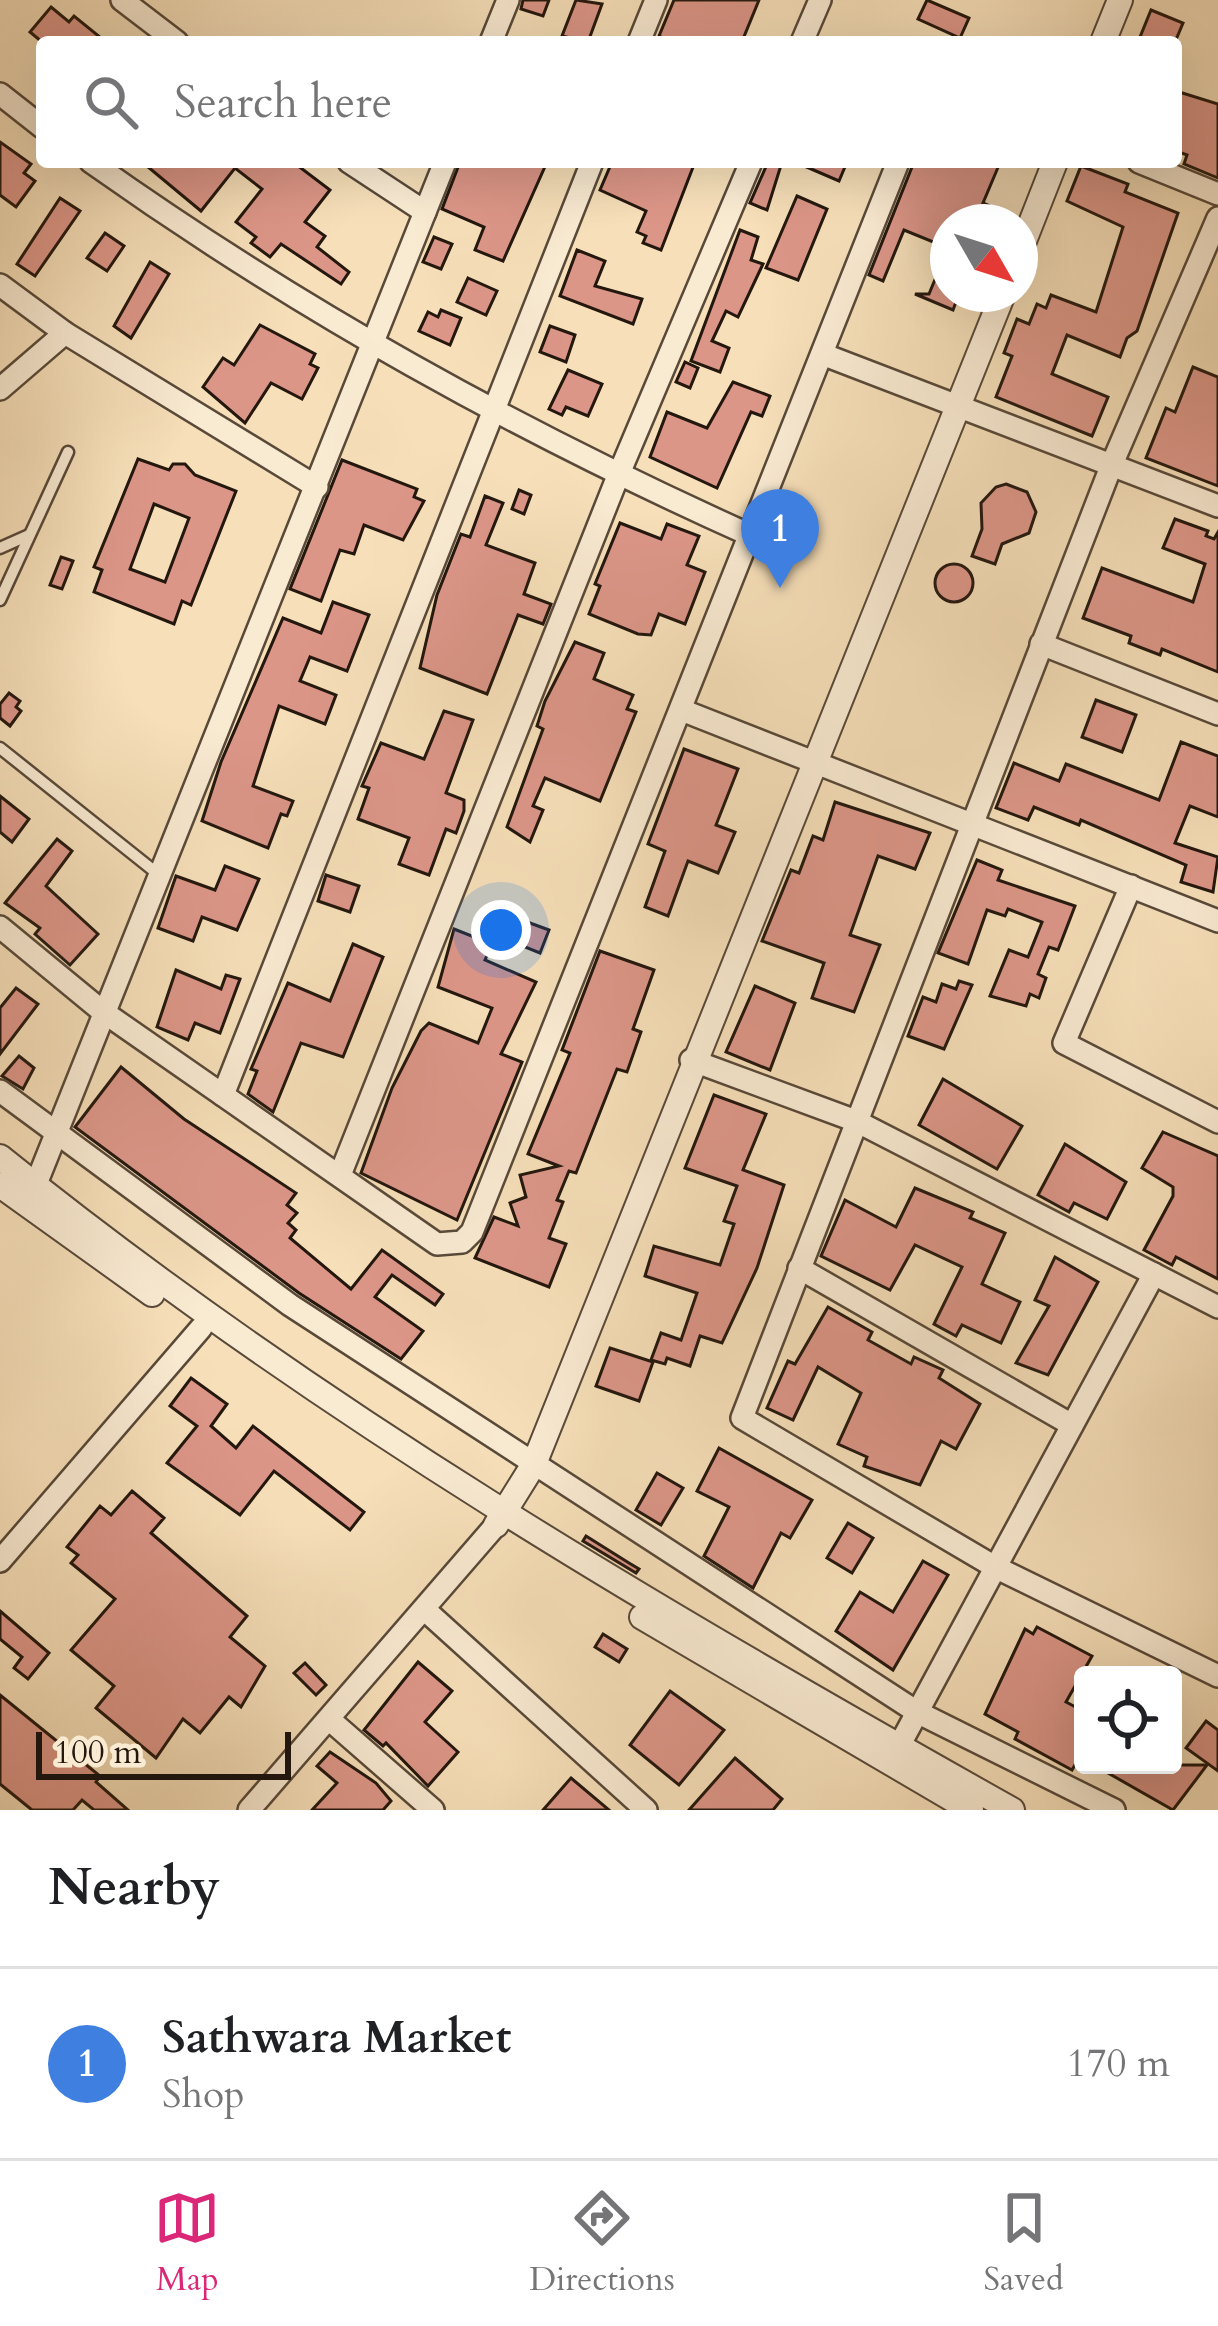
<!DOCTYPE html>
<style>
body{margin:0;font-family:Cardo,serif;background:#f6f6f6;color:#202124}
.controls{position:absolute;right:36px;bottom:36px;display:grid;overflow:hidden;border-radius:12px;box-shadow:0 12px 48px #0002}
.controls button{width:108px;height:108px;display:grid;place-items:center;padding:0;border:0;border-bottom:3px solid #e0e0e0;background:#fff;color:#202124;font:60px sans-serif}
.compass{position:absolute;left:930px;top:204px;width:108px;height:108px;border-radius:50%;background:#fff;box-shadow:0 12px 48px #0002;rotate:129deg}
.scale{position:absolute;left:36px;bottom:30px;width:255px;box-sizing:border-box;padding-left:12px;border:6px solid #23170e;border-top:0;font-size:33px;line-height:42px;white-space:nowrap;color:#23170e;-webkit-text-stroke:9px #f9ead2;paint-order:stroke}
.you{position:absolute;left:501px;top:930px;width:42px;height:42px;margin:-30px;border:9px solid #fff;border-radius:50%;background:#1a73e8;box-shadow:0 0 0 18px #1a73e833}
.badge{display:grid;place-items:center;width:78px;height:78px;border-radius:50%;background:#db2777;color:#fff;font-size:39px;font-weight:700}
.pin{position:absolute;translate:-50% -99px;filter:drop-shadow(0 3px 6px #0008)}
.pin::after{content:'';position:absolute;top:63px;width:42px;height:36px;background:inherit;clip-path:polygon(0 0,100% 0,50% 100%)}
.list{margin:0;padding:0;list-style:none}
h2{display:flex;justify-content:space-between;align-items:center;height:156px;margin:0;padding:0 48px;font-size:51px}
h2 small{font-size:39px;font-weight:400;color:#757577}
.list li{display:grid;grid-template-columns:78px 1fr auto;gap:36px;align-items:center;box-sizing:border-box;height:192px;padding:0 48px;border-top:3px solid #e0e0e0}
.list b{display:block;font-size:45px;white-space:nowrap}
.list p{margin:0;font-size:39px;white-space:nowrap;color:#757577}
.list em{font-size:39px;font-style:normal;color:#757577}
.icon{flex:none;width:66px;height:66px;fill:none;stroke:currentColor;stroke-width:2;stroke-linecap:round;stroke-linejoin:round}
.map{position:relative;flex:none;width:1218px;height:1810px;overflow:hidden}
.search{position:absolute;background:#fff;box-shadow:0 12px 48px #0002;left:36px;right:36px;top:36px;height:132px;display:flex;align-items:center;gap:30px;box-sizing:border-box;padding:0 42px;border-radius:12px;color:#757577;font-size:45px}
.sheet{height:348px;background:#fff}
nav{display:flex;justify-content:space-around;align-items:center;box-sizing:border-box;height:168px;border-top:3px solid #e0e0e0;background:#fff;font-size:33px;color:#757577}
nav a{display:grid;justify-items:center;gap:6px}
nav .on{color:#db2777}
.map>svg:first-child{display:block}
.building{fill:#dc9688;stroke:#23170e;stroke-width:3;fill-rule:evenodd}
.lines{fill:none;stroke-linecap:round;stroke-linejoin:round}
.service-casing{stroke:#584939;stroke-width:15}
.minor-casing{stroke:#584939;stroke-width:26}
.tertiary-casing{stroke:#584939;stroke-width:28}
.service{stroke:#f9ead2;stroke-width:10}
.minor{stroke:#f9ead2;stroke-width:21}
.tertiary{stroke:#f9ead2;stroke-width:24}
</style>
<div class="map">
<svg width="1218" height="1810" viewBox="0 0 1218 1810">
<rect width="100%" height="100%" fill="#f6dfb9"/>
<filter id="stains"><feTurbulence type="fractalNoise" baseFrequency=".00167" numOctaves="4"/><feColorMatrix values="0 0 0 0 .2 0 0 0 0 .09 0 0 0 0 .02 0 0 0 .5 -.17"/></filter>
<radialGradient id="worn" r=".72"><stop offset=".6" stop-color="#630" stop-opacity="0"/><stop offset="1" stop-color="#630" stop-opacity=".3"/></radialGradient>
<g class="building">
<polygon points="523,0 549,0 543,16 521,9"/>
<polygon points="576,0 602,4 588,42 562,36"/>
<polygon points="674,0 759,0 743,39 672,42 659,36"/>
<polygon points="927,0 969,18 960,38 918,19"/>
<polygon points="51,7 69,22 74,16 106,42 42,42 30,32"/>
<polygon points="1151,10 1183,23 1175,42 1138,42"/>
<polygon points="1176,91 1218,104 1218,178 1184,164 1187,155 1176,151"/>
<polygon points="0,142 31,164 24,173 35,181 16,207 0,195"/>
<polygon points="142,162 293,162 330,190 305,222 325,236 317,247 349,272 341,284 281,244 270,257 251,243 256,237 236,222 262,189 235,168 201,211"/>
<polygon points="460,162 547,162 503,261 475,250 484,227 442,209"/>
<polygon points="612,162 695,162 661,250 643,243 646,236 637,232 646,211 600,190"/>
<polygon points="768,162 782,162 767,210 750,203"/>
<polygon points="795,162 847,162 839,181"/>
<polygon points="914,162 999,165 983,203 990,206 984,222 948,222 948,248 904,230 883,281 869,275"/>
<polygon points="1081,166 1128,184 1125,192 1178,213 1137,331 1127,338 1120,357 1067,335 1052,374 1108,397 1092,436 996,397 1012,356 1004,353 1017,319 1029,324 1037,304 1046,308 1051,295 1096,312 1123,227 1067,201"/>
<polygon points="797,196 827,209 798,280 766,268"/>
<polygon points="60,198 80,211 35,276 17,264"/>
<polygon points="740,230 758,237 751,260 763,264 738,317 726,311 712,341 729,348 720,372 691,361"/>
<polygon points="105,233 124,246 107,271 87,258"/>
<polygon points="434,237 452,244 441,269 423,262"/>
<polygon points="948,248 948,294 959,294 953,310 915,294 929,294"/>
<polygon points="577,250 605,261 595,286 642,299 633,324 560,296"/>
<polygon points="150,262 169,274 131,338 114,326"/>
<polygon points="468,278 497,291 486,315 457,302"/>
<polygon points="441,310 461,318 450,345 419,331 428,312 438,317"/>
<polygon points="260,325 315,354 310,364 318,368 302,399 271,383 245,423 203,387 223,358 234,365"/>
<polygon points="550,326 575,335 566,362 540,352"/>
<polygon points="685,362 698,368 690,388 676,382"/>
<polygon points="1193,367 1218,377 1218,486 1146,458 1166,408 1175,412"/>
<polygon points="568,370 602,384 588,416 566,407 562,415 549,409"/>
<polygon points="733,382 770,396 762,416 751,412 717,488 650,457 667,412 707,428"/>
<path d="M138,459L169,470L173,464H185L195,475L236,491L191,605L182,601L174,624L94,592L102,570L94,567ZM154,504L189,518L165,582L130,569Z"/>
<polygon points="342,460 417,489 414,497 424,501 403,540 364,525 354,554 340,550 321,601 290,589"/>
<polygon points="1006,484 1027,492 1036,512 1029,533 1002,544 995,564 972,556 982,529 981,503 996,487"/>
<polygon points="519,490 531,495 524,514 512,509"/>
<polygon points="485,496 503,503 486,545 535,563 524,594 551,604 543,624 518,615 487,694 420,668 437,595 461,534 470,537"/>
<polygon points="1175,519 1208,531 1206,536 1214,539 1218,532 1218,672 1162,649 1160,655 1129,643 1131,636 1083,618 1102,568 1193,602 1205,564 1163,548"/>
<polygon points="620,523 661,539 667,524 699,536 687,565 705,572 685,624 659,614 651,635 638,634 589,614 600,586 595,584"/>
<polygon points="61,557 73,561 62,589 50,585"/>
<circle cx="954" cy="583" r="19"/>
<polygon points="333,602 369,615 347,671 310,657 300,681 336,695 325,724 279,706 253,786 293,801 287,816 281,814 268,848 202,821 221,762 283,618 321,633"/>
<polygon points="575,642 604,653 594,679 633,695 627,709 636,712 600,801 545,778 533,806 543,810 530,842 507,827 543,729 537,726 545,701"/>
<polygon points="9,693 20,701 16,707 21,711 10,726 0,718 0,704"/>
<polygon points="1096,700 1136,715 1122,752 1082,737"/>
<polygon points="444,711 473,720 446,793 464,800 464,811 456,833 446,829 429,875 399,864 409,838 358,819 369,788 362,786 381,743 424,759"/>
<polygon points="1181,742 1218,756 1218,817 1190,806 1175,843 1218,857 1213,892 1181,882 1186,865 1081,820 1079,825 1034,807 1028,820 996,808 1014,763 1059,781 1066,764 1159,800"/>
<polygon points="684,749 738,769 716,825 735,832 718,873 688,861 668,916 645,907 665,851 648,844"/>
<polygon points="0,796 29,819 12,842 0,832"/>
<polygon points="835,802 930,833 915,869 878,856 850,935 880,945 854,1012 812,998 824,963 762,941 791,870 799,873 813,836 823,840"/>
<polygon points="57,839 72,851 46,886 98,934 70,965 35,934 40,928 5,903"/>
<polygon points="977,860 1002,870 998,880 1075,906 1058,950 1049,947 1038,974 1046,978 1039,998 1030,994 1026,1006 990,996 1009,950 1028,957 1042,922 1008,909 1005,916 987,910 968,964 938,953"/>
<polygon points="225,866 259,879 237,930 202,917 193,941 158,928 176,876 215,890"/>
<polygon points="326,875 359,886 350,912 318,901"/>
<polygon points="519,919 549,930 540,953 510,941"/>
<polygon points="454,929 492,944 485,960 536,982 501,1054 522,1062 457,1220 361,1173 392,1088 421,1031 429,1023 478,1043 492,1008 438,987"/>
<polygon points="353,944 383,957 343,1057 301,1043 273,1112 248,1094 257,1071 251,1069 288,983 330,1001"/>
<polygon points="600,951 654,970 633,1029 641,1032 627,1072 617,1069 576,1173 569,1171 557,1200 563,1202 549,1238 566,1244 549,1287 475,1258 494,1217 518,1226 510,1203 526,1197 520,1175 559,1166 528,1154 570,1053 562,1050"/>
<polygon points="176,970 221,989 226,975 240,979 220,1033 195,1023 188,1040 157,1027"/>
<polygon points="959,981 972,985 944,1049 908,1036 923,997 936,1002 942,984 956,989"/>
<polygon points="755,986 795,1003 770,1070 726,1052"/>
<polygon points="16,988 38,1004 0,1054 0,1008"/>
<polygon points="19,1056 34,1068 23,1089 2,1076"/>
<polygon points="121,1067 184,1119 296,1193 287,1205 297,1213 288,1223 296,1230 290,1238 351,1289 382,1250 443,1294 435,1305 392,1275 375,1297 423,1331 401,1359 299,1293 75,1127"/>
<polygon points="943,1079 1022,1126 997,1169 919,1125"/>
<polygon points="714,1095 766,1114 743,1170 784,1185 757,1268 722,1343 700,1336 690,1366 667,1358 665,1364 651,1360 661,1333 681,1340 697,1293 645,1276 654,1246 720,1265 734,1224 724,1221 737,1186 685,1168"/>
<polygon points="1163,1132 1218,1156 1218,1279 1176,1257 1172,1265 1144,1250 1173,1196 1173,1187 1142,1168"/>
<polygon points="1065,1144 1126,1182 1107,1219 1074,1203 1069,1212 1038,1195"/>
<polygon points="915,1188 973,1212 970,1218 1005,1233 982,1284 1020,1302 1001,1343 962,1325 956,1336 934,1324 962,1267 915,1245 890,1290 821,1256 845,1200 896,1227"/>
<polygon points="1055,1257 1098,1282 1048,1375 1016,1363 1049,1306 1035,1300"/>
<polygon points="828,1307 872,1332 868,1340 911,1364 914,1357 943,1370 939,1378 980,1404 956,1449 941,1441 920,1485 864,1466 867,1457 838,1444 861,1393 818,1367 793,1420 767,1408 788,1361 795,1364"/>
<polygon points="610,1348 653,1362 639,1401 596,1386"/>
<polygon points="191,1378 227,1404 211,1426 236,1448 253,1426 364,1512 350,1530 274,1471 240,1515 167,1463 197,1426 170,1406"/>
<polygon points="719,1448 812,1500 790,1538 781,1533 753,1588 704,1556 729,1507 697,1491"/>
<polygon points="657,1473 683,1488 661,1525 636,1510"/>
<polygon points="132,1491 164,1518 151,1533 247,1616 230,1637 265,1666 241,1707 229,1697 200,1733 183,1719 156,1758 96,1708 114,1686 71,1650 115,1599 71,1563 78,1555 67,1547 100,1506 111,1515"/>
<polygon points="848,1523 873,1538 852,1573 827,1558"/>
<polygon points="586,1536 629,1563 639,1569 636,1573 583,1541"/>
<polygon points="923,1561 948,1575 893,1670 836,1631 860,1592 893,1612"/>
<polygon points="0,1611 49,1653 28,1679 14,1668 22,1657 0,1639"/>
<polygon points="1037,1627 1092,1656 1066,1702 1083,1711 1083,1751 1072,1770 1015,1739 1018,1732 985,1714 1025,1629 1033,1634"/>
<polygon points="603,1634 627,1649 619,1662 595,1647"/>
<polygon points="418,1662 452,1691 425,1722 458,1752 428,1786 386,1743 383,1746 364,1730"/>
<polygon points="305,1663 326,1685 316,1695 294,1673"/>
<polygon points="670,1691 724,1730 679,1785 630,1745"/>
<polygon points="0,1695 100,1776 96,1782 128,1810 94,1810 82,1800 73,1810 32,1810 0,1784"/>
<polygon points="1206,1721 1218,1730 1218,1771 1186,1748"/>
<polygon points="330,1752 376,1783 391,1801 383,1810 312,1810 337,1783 317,1766"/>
<polygon points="735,1758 782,1799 773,1810 689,1810"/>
<polygon points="1094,1765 1207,1765 1173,1810"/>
<polygon points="571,1778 609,1810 543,1810"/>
</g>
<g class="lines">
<g class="service-casing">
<g id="service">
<polyline points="0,548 29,535"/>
<polyline points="0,600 68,452"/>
<polyline points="0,748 158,874"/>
</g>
</g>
<g class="minor-casing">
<g id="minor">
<polyline points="122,0 177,42"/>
<polyline points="491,42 508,0"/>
<polyline points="639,42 656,0"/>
<polyline points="802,42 820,0"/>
<polyline points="0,94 42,127"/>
<path d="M91,162C301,311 516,430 752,536"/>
<polyline points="349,162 425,212"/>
<polyline points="1139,162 1218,194"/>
<polyline points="1218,218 1112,464 742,1418 995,1567 1218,1676"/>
<polyline points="0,285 65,333 317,487"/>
<polyline points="822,354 1218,506"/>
<polyline points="0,389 65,333"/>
<polyline points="1041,644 1218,714"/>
<polyline points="684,711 1218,921"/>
<polyline points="1131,886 1064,1043 1218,1122"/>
<polyline points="0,927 102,1011 437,1244 462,1242 472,1232 898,162"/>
<polyline points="691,1060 856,1121 1218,1307"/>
<polyline points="0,1091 290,1305 917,1712 1114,1810"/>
<polyline points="223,1095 592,162"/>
<polyline points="340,1175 618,476 751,162"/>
<polyline points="30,1199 445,162"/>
<polyline points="799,1268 1072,1425"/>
<polyline points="0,1561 201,1328"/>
<polyline points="424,1609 646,1810"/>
<polyline points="330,1720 433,1810"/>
<polyline points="892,1759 1154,1274"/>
<polyline points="249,1810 496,1525"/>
</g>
</g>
<g class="tertiary-casing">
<g id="tertiary">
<polyline points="1103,42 1120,0"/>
<polyline points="1020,251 1055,162"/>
<path d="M0,1157C313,1410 662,1613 1012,1810"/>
<polyline points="0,1185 152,1294"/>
<polyline points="496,1525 534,1464 1003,294"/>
<polyline points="642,1617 971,1810"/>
</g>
</g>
<use href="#service" class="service"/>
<use href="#minor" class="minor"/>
<use href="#tertiary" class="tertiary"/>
</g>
<rect width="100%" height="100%" filter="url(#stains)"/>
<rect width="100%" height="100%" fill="url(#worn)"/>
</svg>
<div class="controls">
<button><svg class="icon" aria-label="locate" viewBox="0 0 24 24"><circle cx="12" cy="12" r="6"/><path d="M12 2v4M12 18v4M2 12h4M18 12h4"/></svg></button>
</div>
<svg class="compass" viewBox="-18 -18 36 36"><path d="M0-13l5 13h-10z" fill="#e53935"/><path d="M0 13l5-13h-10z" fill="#757577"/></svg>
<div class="scale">100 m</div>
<div class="you"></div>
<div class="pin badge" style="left:780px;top:588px;background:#3f7fe0">1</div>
<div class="search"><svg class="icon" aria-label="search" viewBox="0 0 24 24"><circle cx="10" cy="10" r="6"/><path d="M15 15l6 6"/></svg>Search here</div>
</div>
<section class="sheet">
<h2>Nearby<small></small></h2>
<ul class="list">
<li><span class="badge" style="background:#3f7fe0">1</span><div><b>Sathwara Market</b><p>Shop</p></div><em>170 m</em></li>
</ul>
</section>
<nav>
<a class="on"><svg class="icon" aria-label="map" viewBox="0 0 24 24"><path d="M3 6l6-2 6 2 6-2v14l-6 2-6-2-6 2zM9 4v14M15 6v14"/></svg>Map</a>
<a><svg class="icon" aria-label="directions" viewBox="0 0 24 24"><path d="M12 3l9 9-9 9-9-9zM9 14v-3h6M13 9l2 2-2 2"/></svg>Directions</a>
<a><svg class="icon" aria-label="saved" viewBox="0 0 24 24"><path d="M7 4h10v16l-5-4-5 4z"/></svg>Saved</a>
</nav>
